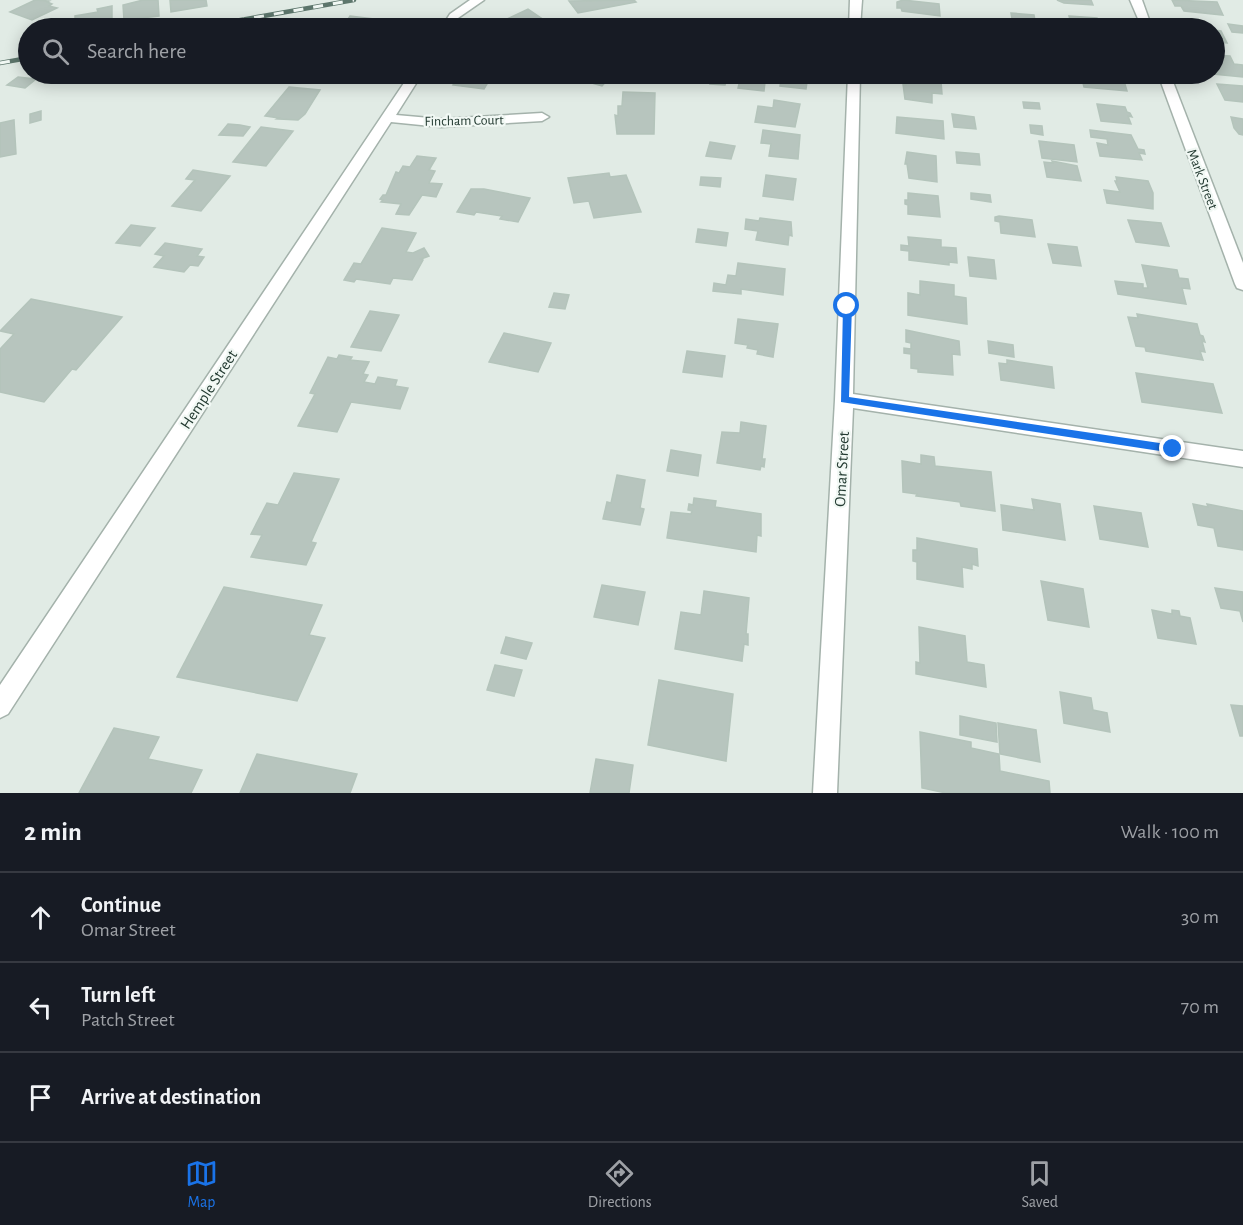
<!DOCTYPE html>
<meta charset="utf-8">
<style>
body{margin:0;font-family:"Alegreya Sans",sans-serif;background:#242831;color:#f1f3f6}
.stop{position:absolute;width:18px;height:18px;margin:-14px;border:4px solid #1a73e8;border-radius:50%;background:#fff}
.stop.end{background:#1a73e8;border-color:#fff;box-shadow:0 2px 6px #0008}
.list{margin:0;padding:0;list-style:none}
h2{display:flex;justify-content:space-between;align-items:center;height:78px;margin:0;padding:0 24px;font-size:26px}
h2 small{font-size:20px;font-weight:400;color:#9ea1a6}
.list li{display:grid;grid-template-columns:39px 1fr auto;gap:18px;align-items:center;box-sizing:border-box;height:90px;padding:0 24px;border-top:2px solid #363941}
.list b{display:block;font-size:22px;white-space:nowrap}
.list p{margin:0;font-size:20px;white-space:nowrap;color:#9ea1a6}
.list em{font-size:20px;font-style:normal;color:#9ea1a6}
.icon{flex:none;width:33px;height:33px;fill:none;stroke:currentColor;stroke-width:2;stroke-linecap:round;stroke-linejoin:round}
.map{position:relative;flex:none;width:1243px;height:793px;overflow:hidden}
.search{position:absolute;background:#171b24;box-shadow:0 3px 15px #0003;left:18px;right:18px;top:18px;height:66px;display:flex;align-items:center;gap:15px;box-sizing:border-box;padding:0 21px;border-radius:33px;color:#9ea1a6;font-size:22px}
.sheet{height:348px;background:#171b24}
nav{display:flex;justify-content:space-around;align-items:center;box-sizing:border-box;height:84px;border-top:2px solid #363941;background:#171b24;font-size:16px;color:#9ea1a6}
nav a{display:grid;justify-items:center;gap:3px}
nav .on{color:#1a73e8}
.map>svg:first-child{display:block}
.building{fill:#b7c5be;stroke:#b4c4bb;stroke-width:1.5}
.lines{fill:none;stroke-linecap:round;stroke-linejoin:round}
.street-casing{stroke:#a4b2ab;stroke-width:3}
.street{fill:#fff;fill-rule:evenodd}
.rail-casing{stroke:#5d766c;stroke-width:4.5}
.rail{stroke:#f1f8f4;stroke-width:3;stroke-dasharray:10;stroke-linecap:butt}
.route{fill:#1a73e8}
.labels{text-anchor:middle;stroke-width:4.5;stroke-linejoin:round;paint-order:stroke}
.far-street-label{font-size:14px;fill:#233a31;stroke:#f1f8f4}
.street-label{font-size:16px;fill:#233a31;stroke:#f1f8f4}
</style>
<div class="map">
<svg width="1243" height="793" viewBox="0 0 1243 793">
<rect width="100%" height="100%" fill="#e1ebe5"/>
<g class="building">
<polygon points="35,0 49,1 47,2 52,4 49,6 57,8 32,20 10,12"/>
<polygon points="143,0 158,0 159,16 124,20 123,5"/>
<polygon points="170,0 206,0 207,6 171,12"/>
<polygon points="634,0 636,2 578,13 569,1"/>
<polygon points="903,0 939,4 940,16 902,11 901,8 897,8 897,2"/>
<polygon points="1057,0 1091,0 1093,5 1064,3"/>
<polygon points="1172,0 1217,2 1223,15 1184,11 1181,6 1175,6"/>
<polygon points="112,6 112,23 89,27 89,28 75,28 75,16 98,12 97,9"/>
<polygon points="528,9 547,22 530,28 488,28"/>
<polygon points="1011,13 1034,15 1036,26 1013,24"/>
<polygon points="350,16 375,19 368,28 332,28 342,28"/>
<polygon points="1069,16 1097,18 1099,25 1104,28 1067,26 1066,23 1071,24"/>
<polygon points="904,20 924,22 926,28 901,28"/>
<polygon points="1228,24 1243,26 1243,33 1232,32"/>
<polygon points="1214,30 1221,31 1227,43 1214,42"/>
<polygon points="1214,55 1230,56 1234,64 1243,65 1243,77 1213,74"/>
<polygon points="308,74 334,74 331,78 306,75"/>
<polygon points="460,74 493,74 484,89 453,85"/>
<polygon points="549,74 613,74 602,86 567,76 564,79"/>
<polygon points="775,74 808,74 809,83 807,82 806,89 780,86 782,74"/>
<polygon points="917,74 947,74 948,79 917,76"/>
<polygon points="1089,74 1113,74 1117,80 1124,81 1127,91 1084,87 1082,79 1091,80"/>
<polygon points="18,77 36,79 25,88 7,85"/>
<polygon points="712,77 727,79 725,85 710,84"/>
<polygon points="906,78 941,82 942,94 932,93 932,103 905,99 903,84 906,85"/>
<polygon points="740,80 765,82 764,91 738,88"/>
<polygon points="1217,84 1243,86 1243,102 1225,100"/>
<polygon points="289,87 320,90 305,114 298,120 277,119 279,118 265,116"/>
<polygon points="623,92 655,93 654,134 617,134 615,115 618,116 618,106 622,106"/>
<polygon points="774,100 800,104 795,127 755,122 758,106 773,108"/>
<polygon points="1023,102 1039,103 1040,109 1024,108"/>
<polygon points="1097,104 1125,107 1127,112 1130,113 1132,117 1128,116 1131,124 1101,121"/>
<polygon points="41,111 41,120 30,123 30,114"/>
<polygon points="952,114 974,117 976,129 954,127"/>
<polygon points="897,117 943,121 944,139 896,133"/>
<polygon points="1231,117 1243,119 1243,135 1239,134 1234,128"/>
<polygon points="14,120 16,154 0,157 0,123"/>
<polygon points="228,124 240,125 250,127 243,136 219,135"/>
<polygon points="1030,125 1042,126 1043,135 1031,133"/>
<polygon points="261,127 293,131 266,166 233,162"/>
<polygon points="763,130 800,135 798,159 769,156 771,144 761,143"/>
<polygon points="1090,130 1131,135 1138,149 1144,150 1145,154 1139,153 1142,160 1100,156 1097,143 1108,145 1107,139 1091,137"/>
<polygon points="1039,141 1074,145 1077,162 1042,158"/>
<polygon points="710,142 735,146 731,159 706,156"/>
<polygon points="907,152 936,156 937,182 909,178 907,164 905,164"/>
<polygon points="956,152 979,154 980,165 957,163"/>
<polygon points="417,156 436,158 429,170 435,171 429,183 442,184 436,197 422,195 409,215 396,214 401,204 381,202 383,200 380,199 383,195 386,195 396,172 399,173 403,166 410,167"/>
<polygon points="1052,161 1077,166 1081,181 1047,177 1044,162 1053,163"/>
<polygon points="193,170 230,176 201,211 172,206 195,180 186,179"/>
<polygon points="609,173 610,177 626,175 641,212 594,218 589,201 574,203 568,178"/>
<polygon points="766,175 796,179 793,200 763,196"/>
<polygon points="701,177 721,178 720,187 700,185"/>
<polygon points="1116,177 1148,181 1153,193 1153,209 1107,203 1104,190 1120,192 1115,181 1117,181"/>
<polygon points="471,189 484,189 530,198 518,222 500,219 502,216 476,212 474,215 457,212"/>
<polygon points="908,193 938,196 940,217 908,214 908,205 905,204 905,200 908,200"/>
<polygon points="971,193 990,195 991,202 971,199"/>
<polygon points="999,216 1032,220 1035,237 1001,233 1000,222 995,221 995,217"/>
<polygon points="760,218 791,222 792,236 789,235 788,245 756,240 758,231 745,229 746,219 759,221"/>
<polygon points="1128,220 1161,223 1169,246 1136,242"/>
<polygon points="131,225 155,228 140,246 116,243"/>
<polygon points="382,228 416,233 406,252 413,253 424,248 429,256 421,259 423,260 412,280 393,278 390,284 356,279 354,282 344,280 354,263 361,264"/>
<polygon points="698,229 728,233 726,246 696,242"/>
<polygon points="908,237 941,240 941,247 956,248 957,263 949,262 949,265 909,260 909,251 901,250 901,245 909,246"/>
<polygon points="165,243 202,249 197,256 204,257 198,266 190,265 184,272 154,267 164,256 155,254"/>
<polygon points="1048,244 1077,247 1081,266 1053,263"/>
<polygon points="968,257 994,260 996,279 970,276"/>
<polygon points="738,263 785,269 783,295 741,289 741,294 713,291 714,283 726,285 728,275 736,276"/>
<polygon points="1142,265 1177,270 1179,278 1188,279 1190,289 1182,288 1186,304 1118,294 1115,281 1143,284 1143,288 1148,288"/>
<polygon points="920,281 954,285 954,296 966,298 967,324 908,315 908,293 920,295"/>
<polygon points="554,293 569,295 565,309 549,307"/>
<polygon points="31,299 122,317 76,370 72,369 44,402 0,392 0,349 14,334 0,331"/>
<polygon points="370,311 399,315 381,351 351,347"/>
<polygon points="1137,314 1197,324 1200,335 1203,336 1205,342 1202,341 1205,352 1200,351 1203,360 1146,351 1145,347 1136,346 1128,317 1138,318"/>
<polygon points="738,319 778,324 773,357 757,354 758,350 747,348 748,345 735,343"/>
<polygon points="906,330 959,341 960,355 952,354 953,375 918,372 918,369 911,368 911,354 904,353 904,348 911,349 911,343 906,342"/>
<polygon points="504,333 551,343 538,372 489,362"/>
<polygon points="988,341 1013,345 1014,357 989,353"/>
<polygon points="687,351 725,356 722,377 683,372"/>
<polygon points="339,355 352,357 350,360 369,362 363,374 368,375 364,382 375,384 378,377 397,380 395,386 408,388 400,409 351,402 337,432 298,426 315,394 310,393 328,357 337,359"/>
<polygon points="1007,360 1052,367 1054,388 1001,380 999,363 1007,364"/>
<polygon points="1136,373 1213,384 1222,413 1142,402"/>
<polygon points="741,422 766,426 762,459 765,459 764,467 761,466 760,470 717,463 722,432 740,433"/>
<polygon points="671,450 701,455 698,476 667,471"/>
<polygon points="921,455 934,457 935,466 991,472 995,511 961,506 960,502 916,496 917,494 903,492 902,461 921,464"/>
<polygon points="294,473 339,479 311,542 316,543 306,565 251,557 262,535 251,534 267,503 278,505"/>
<polygon points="617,475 645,480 640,508 644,509 640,525 603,519 607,502 611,503"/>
<polygon points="694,498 716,501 715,507 761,514 761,536 757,535 756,552 667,538 671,512 691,514 692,511 688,510 689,504 693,505"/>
<polygon points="1032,499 1060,504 1065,540 1003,530 1001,505 1034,510"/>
<polygon points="1193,504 1208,507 1207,504 1243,511 1243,550 1218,546 1214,528 1198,525"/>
<polygon points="1094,506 1141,513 1148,547 1100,539"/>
<polygon points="917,538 977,549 978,566 972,564 972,569 962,567 963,587 917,579 917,562 913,561 913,550 917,550"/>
<polygon points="1041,581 1083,589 1089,627 1048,620"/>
<polygon points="602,585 645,592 638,625 594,617"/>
<polygon points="224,587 322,605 309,635 325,638 297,701 177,677"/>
<polygon points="1215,588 1243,592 1243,622 1240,611 1221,608"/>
<polygon points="704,591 749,598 746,634 748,634 748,645 744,644 742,661 675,649 681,612 701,615"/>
<polygon points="1152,610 1172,614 1172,610 1179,611 1180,616 1190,618 1196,644 1158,638"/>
<polygon points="919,627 965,636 967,662 984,665 986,687 916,674 916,662 920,663"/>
<polygon points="506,637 532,643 526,659 501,653"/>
<polygon points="495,665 522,670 514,696 487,690"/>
<polygon points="659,680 733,694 726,761 648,745"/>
<polygon points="1060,692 1091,698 1093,710 1107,713 1110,732 1064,723"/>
<polygon points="1231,705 1243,706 1243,736 1240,736"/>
<polygon points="960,716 996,723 997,742 960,735"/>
<polygon points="998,723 1036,730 1040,762 1000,754"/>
<polygon points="114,728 159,737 148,759 202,770 191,793 79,793"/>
<polygon points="920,732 971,742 971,748 999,754 1000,771 1049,781 1050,793 946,793 922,788"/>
<polygon points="257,754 357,774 350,793 240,793"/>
<polygon points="596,759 633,765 629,793 590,793"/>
</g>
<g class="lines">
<g class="street-casing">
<g id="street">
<polygon points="470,0 484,0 458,18 451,28 441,28 450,14"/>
<polygon points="850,0 862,0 860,28 849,28"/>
<polygon points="1130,0 1142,0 1152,28 1142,28"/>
<polygon points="410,74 422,74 396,115 441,119 542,113 549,117 542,121 441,127 391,122 8,714 0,718 0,685"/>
<polygon points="848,74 860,74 853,394 1243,451 1243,467 853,408 837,793 813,793 835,400"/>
<polygon points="1158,74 1170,74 1243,263 1243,290 1237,288 1235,284"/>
</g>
</g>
<use href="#street" class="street"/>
<g class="rail-casing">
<g id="rail">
<polyline points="195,28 354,0"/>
<polyline points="0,63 28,58"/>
</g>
</g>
<use href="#rail" class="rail"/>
</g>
<polygon class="route" points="847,303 852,306 849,397 1173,445 1178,449 1173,453 841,402 843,306"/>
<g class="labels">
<g class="far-street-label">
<text transform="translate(464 120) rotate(-1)" y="5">Fincham Court</text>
<text transform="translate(1203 179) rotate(69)" y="5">Mark Street</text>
</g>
<g class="street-label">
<text transform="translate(208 389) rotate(-57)" y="6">Hemple Street</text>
<text transform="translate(841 469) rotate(-87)" y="6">Omar Street</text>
</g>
</g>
</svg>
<div class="stop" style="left:847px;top:306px"></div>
<div class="stop end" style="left:1173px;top:449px"></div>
<div class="search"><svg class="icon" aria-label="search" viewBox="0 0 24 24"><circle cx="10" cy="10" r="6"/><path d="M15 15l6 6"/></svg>Search here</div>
</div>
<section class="sheet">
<h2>2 min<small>Walk · 100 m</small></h2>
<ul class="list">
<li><svg class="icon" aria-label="ahead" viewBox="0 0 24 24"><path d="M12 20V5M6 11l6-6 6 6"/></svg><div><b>Continue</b><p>Omar Street</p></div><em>30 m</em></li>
<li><svg class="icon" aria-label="left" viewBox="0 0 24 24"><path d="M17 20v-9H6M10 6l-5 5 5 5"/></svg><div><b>Turn left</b><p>Patch Street</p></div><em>70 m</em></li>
<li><svg class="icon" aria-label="arrive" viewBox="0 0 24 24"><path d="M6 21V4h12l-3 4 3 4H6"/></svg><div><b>Arrive at destination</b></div></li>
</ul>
</section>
<nav>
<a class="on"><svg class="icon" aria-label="map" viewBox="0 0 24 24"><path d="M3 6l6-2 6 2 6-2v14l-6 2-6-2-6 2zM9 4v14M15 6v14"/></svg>Map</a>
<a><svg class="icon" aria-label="directions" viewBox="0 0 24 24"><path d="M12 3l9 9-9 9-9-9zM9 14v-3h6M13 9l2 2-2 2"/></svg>Directions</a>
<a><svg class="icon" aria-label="saved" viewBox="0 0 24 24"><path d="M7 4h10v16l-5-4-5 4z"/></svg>Saved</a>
</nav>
